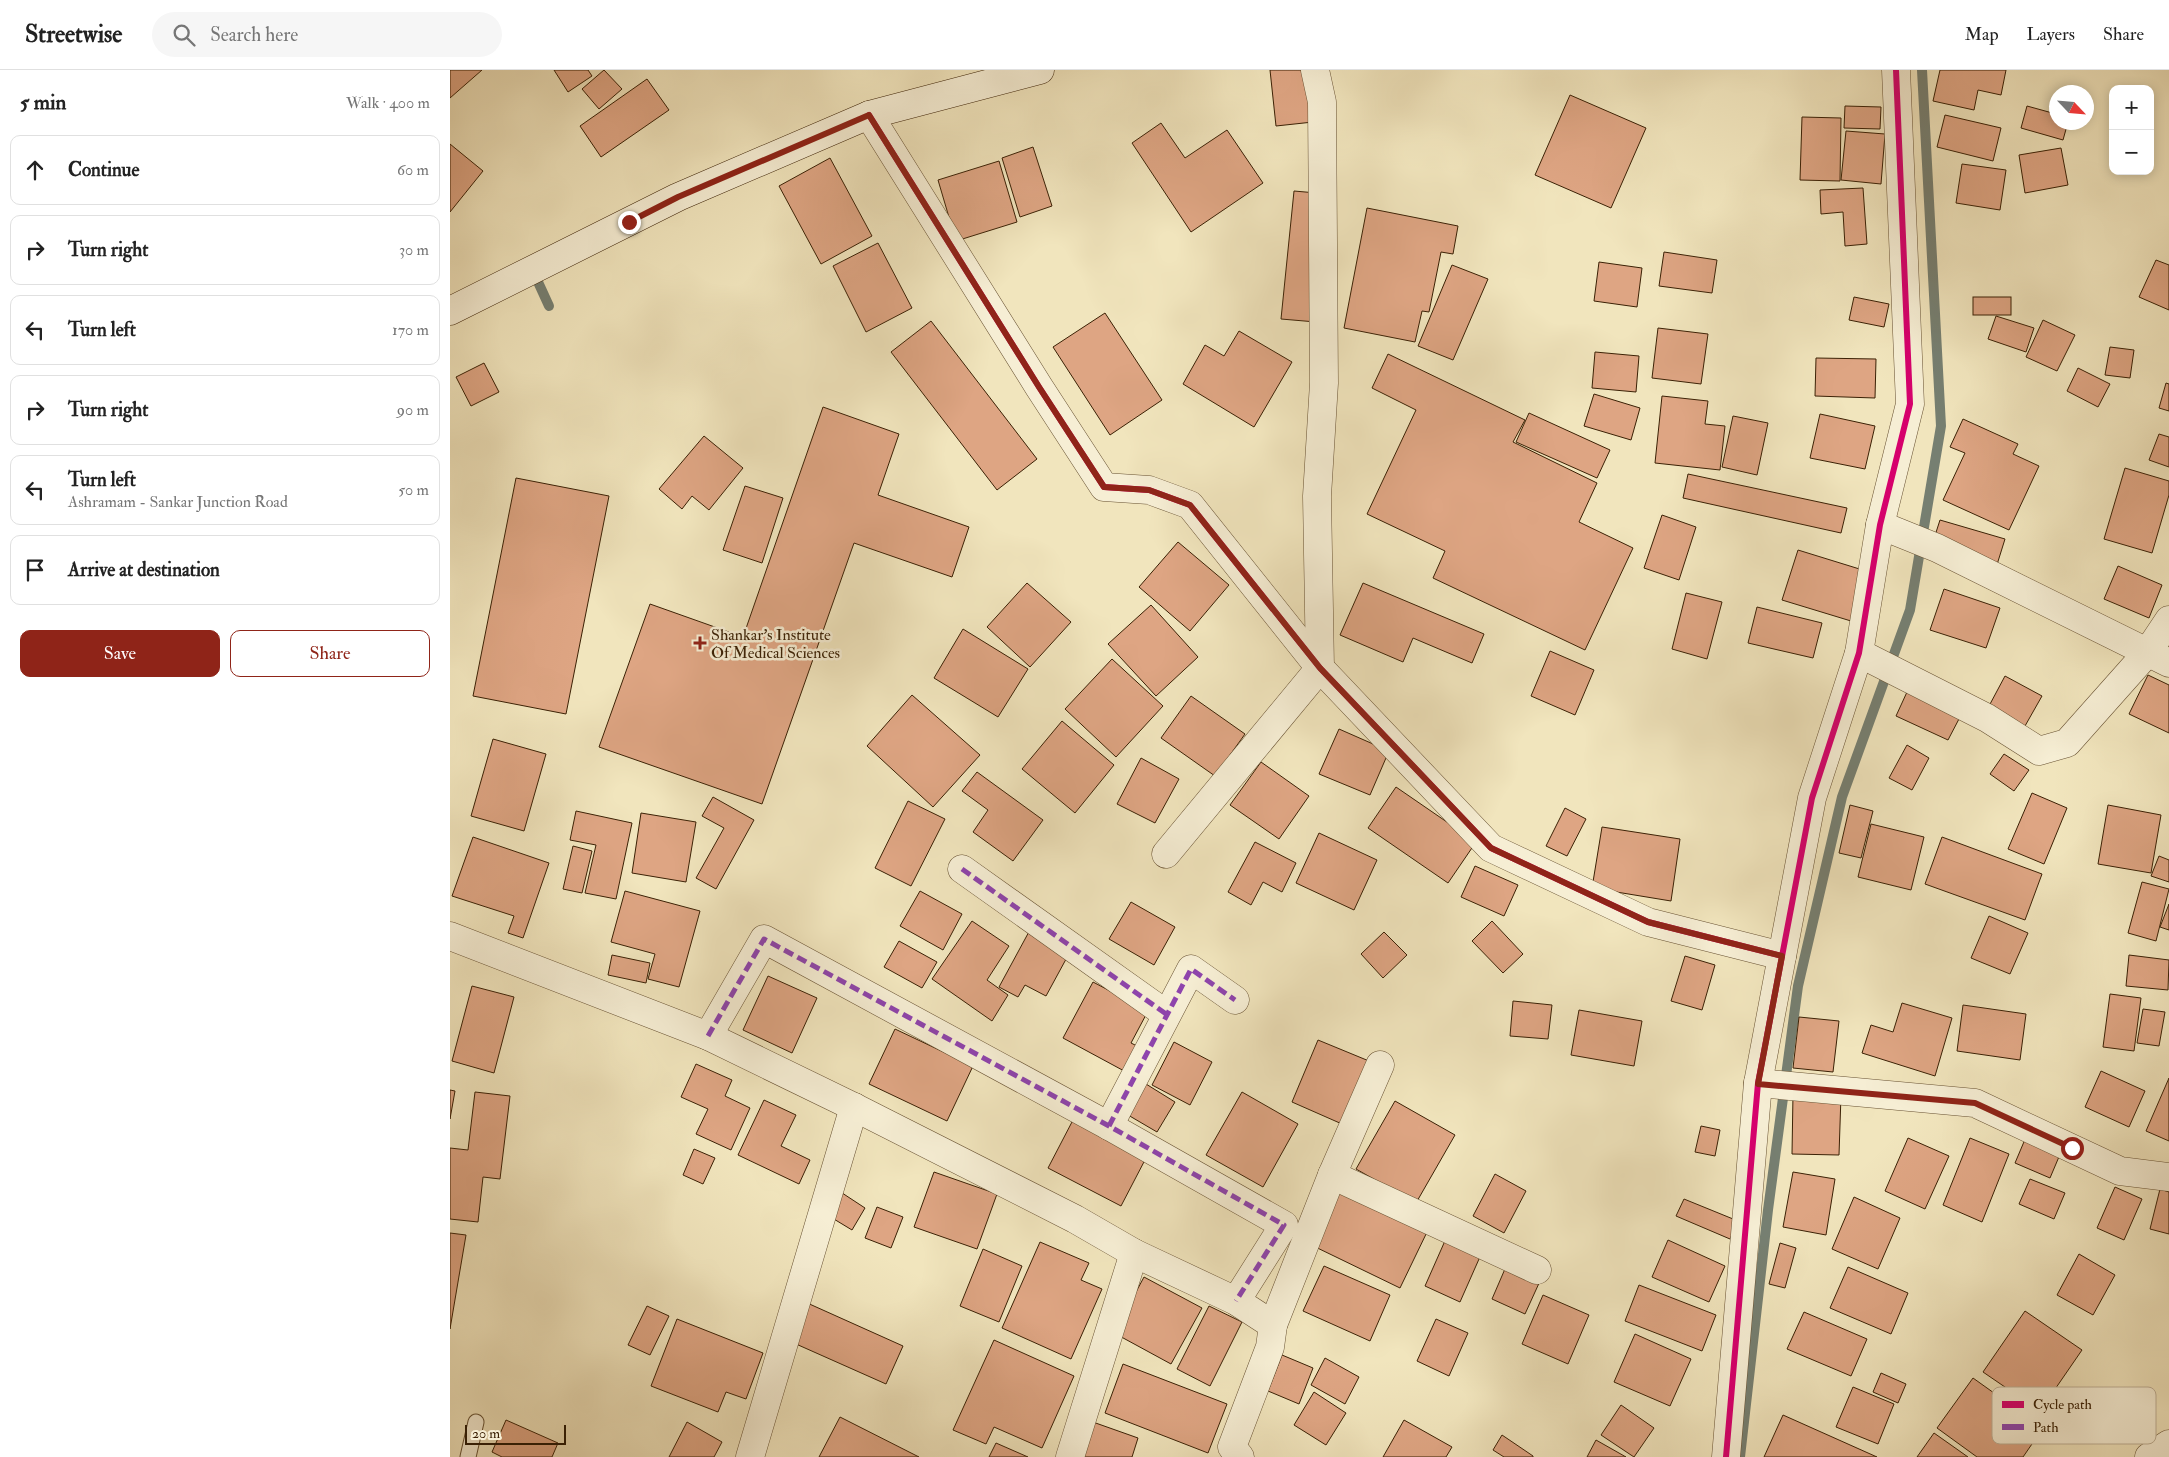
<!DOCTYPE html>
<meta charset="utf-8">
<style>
body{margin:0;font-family:"IM FELL Double Pica",serif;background:#f6f6f6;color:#222}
.controls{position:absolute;right:15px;top:15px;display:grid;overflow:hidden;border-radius:10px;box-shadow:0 2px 12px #0003}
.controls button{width:45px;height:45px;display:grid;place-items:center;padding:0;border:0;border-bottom:1px solid #e0e0e0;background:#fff;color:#222;font:25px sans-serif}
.compass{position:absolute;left:1599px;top:15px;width:45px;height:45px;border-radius:50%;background:#fff;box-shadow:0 2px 12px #0003;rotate:116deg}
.scale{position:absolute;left:15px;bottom:12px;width:101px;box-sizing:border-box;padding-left:5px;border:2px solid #3b2105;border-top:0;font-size:14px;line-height:18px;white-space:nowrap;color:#3b2105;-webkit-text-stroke:4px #f6eed4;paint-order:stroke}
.stop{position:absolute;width:15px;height:15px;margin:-11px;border:4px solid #8f2418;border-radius:50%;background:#fff}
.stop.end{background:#8f2418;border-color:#fff;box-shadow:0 1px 5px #0008}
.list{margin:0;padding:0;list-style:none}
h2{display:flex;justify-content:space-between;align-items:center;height:65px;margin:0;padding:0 20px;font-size:21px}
h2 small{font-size:16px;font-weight:400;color:#767676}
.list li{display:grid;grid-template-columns:32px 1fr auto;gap:15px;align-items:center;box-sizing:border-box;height:70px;margin:0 10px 10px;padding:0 10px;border:1px solid #e0e0e0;border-radius:10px}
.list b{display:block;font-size:19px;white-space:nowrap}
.list p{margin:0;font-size:16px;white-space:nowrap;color:#767676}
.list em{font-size:16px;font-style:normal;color:#767676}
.actions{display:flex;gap:10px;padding:15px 20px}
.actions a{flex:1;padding:11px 0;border:1px solid #8f2418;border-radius:10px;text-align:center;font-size:18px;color:#8f2418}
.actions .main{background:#8f2418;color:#fff}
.icon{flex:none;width:28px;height:28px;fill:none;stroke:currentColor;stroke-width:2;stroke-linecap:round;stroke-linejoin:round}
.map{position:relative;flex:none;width:1719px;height:1387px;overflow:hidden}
header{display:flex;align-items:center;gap:30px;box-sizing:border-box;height:70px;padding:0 25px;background:#fff;border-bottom:1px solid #e0e0e0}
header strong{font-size:24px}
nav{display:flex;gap:28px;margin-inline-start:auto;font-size:18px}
.search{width:350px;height:45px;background:#f6f6f6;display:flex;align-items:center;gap:12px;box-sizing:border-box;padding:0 18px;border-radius:28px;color:#767676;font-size:19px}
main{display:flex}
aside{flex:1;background:#fff}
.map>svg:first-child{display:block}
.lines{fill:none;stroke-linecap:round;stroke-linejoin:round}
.stream{stroke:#767f71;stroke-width:10}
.building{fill:#dea583;stroke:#3b2105}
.lane-casing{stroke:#685233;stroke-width:17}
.street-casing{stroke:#685233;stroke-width:29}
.secondary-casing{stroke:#3b2105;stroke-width:29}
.lane{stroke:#f6eed4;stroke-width:15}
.street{stroke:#f6eed4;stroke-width:28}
.secondary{stroke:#f6eed4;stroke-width:28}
.quiet{stroke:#8e44ad;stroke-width:5;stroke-dasharray:10 5;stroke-linecap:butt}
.cycleway-casing{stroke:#f6eed4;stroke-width:9}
.cycleway{stroke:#d6006c;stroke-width:6}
.route{stroke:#8f2418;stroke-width:6}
.poi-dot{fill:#8f2418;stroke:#f6eed4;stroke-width:2}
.labels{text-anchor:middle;stroke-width:5;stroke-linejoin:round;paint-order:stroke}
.poi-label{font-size:16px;fill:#3b2105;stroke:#f6eed4;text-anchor:start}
.key{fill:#f6eed4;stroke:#beb096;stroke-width:1}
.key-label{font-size:14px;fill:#3b2105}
</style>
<header>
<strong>Streetwise</strong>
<div class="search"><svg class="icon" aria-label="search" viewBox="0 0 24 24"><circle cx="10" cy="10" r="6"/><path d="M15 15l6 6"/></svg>Search here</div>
<nav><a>Map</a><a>Layers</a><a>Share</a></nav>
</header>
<main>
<aside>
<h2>5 min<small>Walk · 400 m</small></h2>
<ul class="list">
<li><svg class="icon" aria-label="ahead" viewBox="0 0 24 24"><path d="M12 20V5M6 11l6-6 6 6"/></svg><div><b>Continue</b></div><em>60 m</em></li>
<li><svg class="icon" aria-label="right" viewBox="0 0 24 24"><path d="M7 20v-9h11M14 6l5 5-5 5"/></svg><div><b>Turn right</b></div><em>30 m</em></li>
<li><svg class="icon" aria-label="left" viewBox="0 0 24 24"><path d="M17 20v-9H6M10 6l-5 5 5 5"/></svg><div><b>Turn left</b></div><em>170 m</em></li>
<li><svg class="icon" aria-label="right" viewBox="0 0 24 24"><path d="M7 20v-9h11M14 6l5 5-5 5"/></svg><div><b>Turn right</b></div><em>90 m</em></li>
<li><svg class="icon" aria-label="left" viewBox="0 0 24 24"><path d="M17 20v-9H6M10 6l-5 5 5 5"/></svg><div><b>Turn left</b><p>Ashramam - Sankar Junction Road</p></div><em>50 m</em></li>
<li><svg class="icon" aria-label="arrive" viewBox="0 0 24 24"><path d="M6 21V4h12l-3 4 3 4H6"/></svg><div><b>Arrive at destination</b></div></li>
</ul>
<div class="actions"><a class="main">Save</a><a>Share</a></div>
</aside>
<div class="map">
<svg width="1719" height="1387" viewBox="0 0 1719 1387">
<rect width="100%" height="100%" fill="#f1e5bd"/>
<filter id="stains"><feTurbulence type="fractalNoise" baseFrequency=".004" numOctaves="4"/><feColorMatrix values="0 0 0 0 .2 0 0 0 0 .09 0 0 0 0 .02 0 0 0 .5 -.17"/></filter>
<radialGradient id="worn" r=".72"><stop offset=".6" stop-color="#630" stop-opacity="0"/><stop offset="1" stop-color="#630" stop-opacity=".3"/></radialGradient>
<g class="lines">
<g class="stream">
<polyline points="83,201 99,236"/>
<polyline points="1290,1387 1318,1140 1348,916 1392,727 1460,540 1491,356 1472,0"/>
</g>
</g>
<g class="building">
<polygon points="0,0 32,0 0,28"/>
<polygon points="104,0 138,0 142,6 118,22"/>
<polygon points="154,0 172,19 149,39 132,19"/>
<polygon points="820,0 857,0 863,52 826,56"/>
<polygon points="1490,0 1556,0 1551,25 1528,20 1524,40 1483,31"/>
<polygon points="197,9 219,40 151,87 130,56"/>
<polygon points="1120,25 1196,58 1161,138 1085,105"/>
<polygon points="1395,36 1431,37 1430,59 1394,58"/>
<polygon points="1577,36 1606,44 1606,52 1618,52 1613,70 1571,58"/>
<polygon points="1495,45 1551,58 1543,91 1487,77"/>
<polygon points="1352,47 1391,48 1390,111 1350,110"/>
<polygon points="711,53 735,88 777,60 813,113 741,162 682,73"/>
<polygon points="1396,61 1435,64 1431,114 1391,110"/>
<polygon points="0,74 33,101 0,142"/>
<polygon points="583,77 602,136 570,147 552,88"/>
<polygon points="1611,78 1618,115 1575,123 1569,85"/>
<polygon points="380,88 422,166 371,194 329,116"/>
<polygon points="549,91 567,152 506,171 488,110"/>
<polygon points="1512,94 1556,100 1550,140 1506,133"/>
<polygon points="1413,118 1417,174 1395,176 1393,142 1371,144 1370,120"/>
<polygon points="844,121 878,124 866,252 831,249"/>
<polygon points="917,138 1008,156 1003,184 991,182 979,242 972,241 965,272 894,258"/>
<polygon points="428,173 462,238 416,262 383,196"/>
<polygon points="1214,182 1267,190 1262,223 1209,216"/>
<polygon points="1706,190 1719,195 1719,240 1689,227"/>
<polygon points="1149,192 1192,198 1187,237 1144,231"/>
<polygon points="1002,195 1038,209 1003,290 968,276"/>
<polygon points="1404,227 1439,234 1434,257 1399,250"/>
<rect x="1523" y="227" width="38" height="18"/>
<polygon points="655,243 712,330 660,365 603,277"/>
<polygon points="1546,246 1584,258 1576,282 1538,269"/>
<polygon points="1593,250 1625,265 1607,301 1576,287"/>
<polygon points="481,251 587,389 547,420 441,282"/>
<polygon points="1208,258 1258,264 1251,314 1202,308"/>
<polygon points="789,261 842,292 804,357 733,314 755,275 774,286"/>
<polygon points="1660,277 1684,280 1680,308 1655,305"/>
<polygon points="1145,282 1189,286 1186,322 1142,318"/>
<polygon points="938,284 1075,350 1063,372 1147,413 1129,452 1183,478 1135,580 983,508 995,481 917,444 966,340 922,318"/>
<polygon points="1366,288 1426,289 1425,328 1365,326"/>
<polygon points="34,293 49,322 21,336 6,307"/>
<polygon points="1628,298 1660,314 1648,337 1617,321"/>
<polygon points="1716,313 1719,314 1719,341 1709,338"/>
<polygon points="1144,324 1190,338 1181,370 1134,356"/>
<polygon points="1212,326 1258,331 1255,354 1275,356 1270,400 1205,393"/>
<polygon points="373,337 449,364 428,425 519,457 502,507 404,473 312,734 149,677 200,534 293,567"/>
<polygon points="1079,343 1160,380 1147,408 1066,372"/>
<polygon points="1370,344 1425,356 1415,399 1360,388"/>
<polygon points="1283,346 1318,353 1307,405 1272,397"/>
<polygon points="1513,349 1568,374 1563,384 1589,396 1559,460 1493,430 1515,383 1500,377"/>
<polygon points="1709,364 1719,367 1719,397 1699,390"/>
<polygon points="254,366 293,398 259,440 242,426 232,439 209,419"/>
<polygon points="1675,398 1719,411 1719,425 1702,483 1654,469"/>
<polygon points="1238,404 1397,438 1391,463 1233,428"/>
<polygon points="66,408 159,426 116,644 23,626"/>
<polygon points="295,416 333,428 312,493 273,480"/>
<polygon points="1212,445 1246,457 1229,510 1194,498"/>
<polygon points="1490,450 1555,469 1545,501 1480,481"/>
<polygon points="728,472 779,515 740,561 689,517"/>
<polygon points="1348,480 1416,501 1401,551 1332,530"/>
<polygon points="1668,496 1712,515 1699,548 1654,529"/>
<polygon points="577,513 621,552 580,597 537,557"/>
<polygon points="913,513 1034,564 1022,593 963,568 953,592 890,565"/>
<polygon points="1494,519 1550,538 1536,578 1480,560"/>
<polygon points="1236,523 1272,532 1257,589 1222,579"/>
<polygon points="701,535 748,587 706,626 658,574"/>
<polygon points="1307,537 1372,553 1363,588 1298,573"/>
<polygon points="513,559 578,599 548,647 484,608"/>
<polygon points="1100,581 1144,600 1125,645 1081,626"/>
<polygon points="662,589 713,636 666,687 615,639"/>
<polygon points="1698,605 1719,615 1719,663 1679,644"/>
<polygon points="1555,606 1592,626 1575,656 1539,636"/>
<polygon points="1457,622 1510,647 1498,670 1446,646"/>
<polygon points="462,625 530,685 483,737 417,676"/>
<polygon points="741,626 795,664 765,706 711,668"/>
<polygon points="612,651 664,695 625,743 572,699"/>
<polygon points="889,659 939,681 920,725 869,704"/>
<polygon points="43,669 96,684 74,761 21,746"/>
<polygon points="1457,675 1479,688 1462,720 1439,708"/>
<polygon points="1554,684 1579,700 1564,721 1540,704"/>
<polygon points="691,688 729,709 705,753 667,734"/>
<polygon points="811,692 859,726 829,769 780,735"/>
<polygon points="527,702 593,750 563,791 523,762 538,740 512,721"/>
<polygon points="946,717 1026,772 998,813 918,758"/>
<polygon points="1582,723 1617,738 1594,794 1558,779"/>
<polygon points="263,727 304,750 266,819 246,808 274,758 252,746"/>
<polygon points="458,731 495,749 461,816 425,798"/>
<polygon points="1400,735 1423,741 1411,788 1389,783"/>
<polygon points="1658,735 1711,745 1701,803 1648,794"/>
<polygon points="1115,738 1136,749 1117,786 1096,776"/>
<polygon points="126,741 182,753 166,829 135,823 146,775 120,770"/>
<polygon points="191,743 246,752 236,812 182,803"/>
<polygon points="1421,754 1474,767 1461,820 1408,807"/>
<polygon points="1152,757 1230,769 1221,831 1142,818"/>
<polygon points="869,763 927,790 904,840 846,813"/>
<polygon points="23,767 99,793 73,868 58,863 64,846 2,826"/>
<polygon points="1492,767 1592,804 1575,850 1475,814"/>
<polygon points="805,772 846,793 832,822 813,812 801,835 778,822"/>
<polygon points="123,776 142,781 132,823 113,819"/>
<polygon points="1709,786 1719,790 1719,812 1701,806"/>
<polygon points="1025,796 1068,815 1054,846 1011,827"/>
<polygon points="1692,812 1719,819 1706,871 1678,863"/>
<polygon points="175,821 250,841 229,917 198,909 205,884 161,872"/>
<polygon points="470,821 512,844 493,880 450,856"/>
<polygon points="681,832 725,857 704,895 659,869"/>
<polygon points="1719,834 1719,860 1710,857"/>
<polygon points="1539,846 1578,863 1560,904 1521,888"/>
<polygon points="522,851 559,876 537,910 558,925 542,951 482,909"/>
<polygon points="1042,851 1073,884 1053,903 1022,871"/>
<polygon points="581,858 621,880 596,926 575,915 568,927 549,917"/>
<polygon points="934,862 957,885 933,908 911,884"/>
<polygon points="449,871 487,892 472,918 434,897"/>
<polygon points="162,885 200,893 196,913 158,905"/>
<polygon points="1679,885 1719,890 1718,920 1676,916"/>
<polygon points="1235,886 1265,895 1252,940 1221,931"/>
<polygon points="318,906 367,928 342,983 293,960"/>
<polygon points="643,912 698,941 681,973 689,977 676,1002 613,968"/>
<polygon points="22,916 64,927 44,1003 2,991"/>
<polygon points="1660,924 1691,928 1684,981 1653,977"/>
<polygon points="1063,931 1102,935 1098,969 1060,966"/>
<polygon points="1452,933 1502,948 1485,1006 1412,983 1421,955 1443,962"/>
<polygon points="1513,935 1576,944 1570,990 1507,981"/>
<polygon points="1693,939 1715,942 1709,976 1687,973"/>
<polygon points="1129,940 1192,951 1184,996 1121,985"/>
<polygon points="1349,947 1389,951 1383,1002 1343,998"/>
<polygon points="445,959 523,996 497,1051 419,1014"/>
<polygon points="868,970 919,991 892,1054 842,1032"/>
<polygon points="724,972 762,992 740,1035 702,1015"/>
<polygon points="246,994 282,1010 275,1026 300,1038 281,1080 246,1064 258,1039 231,1027"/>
<polygon points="1651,1001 1695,1021 1679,1057 1635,1037"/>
<polygon points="1719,1008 1719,1071 1696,1061"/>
<polygon points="696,1014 725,1032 707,1062 678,1045"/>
<polygon points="0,1020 5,1021 0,1049"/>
<polygon points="25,1022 60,1026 50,1109 33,1107 28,1152 0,1149 0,1078 18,1080"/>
<polygon points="792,1022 848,1054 813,1117 756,1085"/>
<polygon points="1343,1024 1391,1025 1389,1085 1342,1084"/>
<polygon points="314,1030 346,1045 331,1076 360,1090 349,1114 288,1085"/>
<polygon points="945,1031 1005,1065 966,1133 906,1099"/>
<polygon points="623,1050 696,1088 671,1136 598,1098"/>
<polygon points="1251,1056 1270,1060 1265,1086 1245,1082"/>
<polygon points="1576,1067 1611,1082 1600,1108 1565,1093"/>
<polygon points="1458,1068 1499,1086 1475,1139 1435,1121"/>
<polygon points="1520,1068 1559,1084 1532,1152 1493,1135"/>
<polygon points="244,1079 265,1088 253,1114 233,1105"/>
<polygon points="484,1102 547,1124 527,1179 464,1157"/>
<polygon points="1343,1102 1385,1109 1376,1165 1333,1157"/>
<polygon points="1045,1104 1076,1121 1054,1163 1023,1146"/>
<polygon points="1580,1109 1615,1123 1604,1149 1569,1134"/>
<polygon points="880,1114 978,1160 950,1218 853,1171"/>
<polygon points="383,1117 415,1138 402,1160 369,1140"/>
<polygon points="1665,1117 1692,1129 1674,1170 1647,1158"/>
<polygon points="1710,1119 1719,1122 1719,1164 1700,1159"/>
<polygon points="1404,1127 1450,1148 1428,1199 1382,1179"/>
<polygon points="1234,1129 1288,1151 1280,1169 1226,1146"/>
<polygon points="427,1137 453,1147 441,1178 415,1168"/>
<polygon points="0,1163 16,1165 0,1259"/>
<polygon points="998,1164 1033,1180 1010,1232 975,1216"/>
<polygon points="1218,1170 1275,1196 1259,1232 1202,1207"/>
<polygon points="590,1172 639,1193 631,1210 652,1219 621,1289 552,1258"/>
<polygon points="1330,1173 1346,1178 1335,1218 1319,1214"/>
<polygon points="533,1179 572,1196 549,1252 510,1236"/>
<polygon points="1629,1184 1665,1205 1643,1245 1607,1225"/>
<polygon points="1061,1185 1095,1200 1075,1244 1042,1229"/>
<polygon points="874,1196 940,1225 920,1271 853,1241"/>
<polygon points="1398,1197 1458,1223 1441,1264 1380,1238"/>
<polygon points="694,1207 752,1238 721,1294 664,1263"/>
<polygon points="1189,1215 1266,1245 1252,1281 1175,1251"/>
<polygon points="1093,1225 1139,1245 1118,1294 1072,1274"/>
<polygon points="355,1232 453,1276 436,1314 337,1270"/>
<polygon points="197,1236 219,1246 200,1285 178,1275"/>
<polygon points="759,1236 792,1252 760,1316 727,1299"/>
<polygon points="1575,1241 1632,1280 1590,1341 1533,1302"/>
<polygon points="1354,1242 1417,1269 1401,1306 1337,1279"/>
<polygon points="227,1249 313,1283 296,1329 276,1322 268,1342 201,1316"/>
<polygon points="986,1249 1018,1263 999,1306 967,1291"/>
<polygon points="1185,1264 1241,1289 1220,1336 1164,1312"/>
<polygon points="544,1270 624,1306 592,1378 544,1357 536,1374 503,1360"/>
<polygon points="832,1285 863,1298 849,1334 818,1321"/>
<polygon points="875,1288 909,1307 895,1334 861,1315"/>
<polygon points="673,1294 777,1334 758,1383 655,1343"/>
<polygon points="1431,1303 1456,1314 1448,1333 1423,1322"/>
<polygon points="1523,1308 1593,1358 1573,1387 1527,1387 1487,1358"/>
<polygon points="1403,1317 1444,1334 1428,1374 1386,1357"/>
<polygon points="864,1322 896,1343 876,1375 844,1355"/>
<polygon points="1171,1335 1204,1358 1184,1387 1151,1365"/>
<polygon points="1333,1345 1427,1387 1314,1387"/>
<polygon points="390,1347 469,1387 369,1387"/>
<polygon points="56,1350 108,1373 102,1387 52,1387 42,1382"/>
<polygon points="954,1350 1002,1377 996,1387 933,1387"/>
<polygon points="640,1351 688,1368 682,1387 627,1387"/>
<polygon points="237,1352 272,1372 264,1387 219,1387"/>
<polygon points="1484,1363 1518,1387 1467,1387"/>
<polygon points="1052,1365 1083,1386 1083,1387 1054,1387 1043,1380"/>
<polygon points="1146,1370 1176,1387 1137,1387"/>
<polygon points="546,1373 578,1387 539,1387"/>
</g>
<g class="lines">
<g class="lane-casing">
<polyline id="lane" points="18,1387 26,1352"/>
</g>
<g class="street-casing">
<g id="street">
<polyline points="419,45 589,317 654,417 699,420 740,435 870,598 1041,778 1198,852 1332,886"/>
<polyline points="1430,455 1487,478 1719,593"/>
<polyline points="1409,583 1537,648 1589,681 1617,673 1697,583 1719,550"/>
<polyline points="716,784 870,598 867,426 874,313 872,32 865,0"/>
<polyline points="512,799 716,944"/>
<polyline points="0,866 258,966 404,1037 625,1149 684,1183 786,1231 823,1255 820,1277 782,1377 790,1387"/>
<polyline points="258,966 314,869 659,1056 834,1155 786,1231"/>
<polyline points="1308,1013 1525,1033 1670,1101 1719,1107"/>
<polyline points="659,1056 741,899 785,930"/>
<polyline points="882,1105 1087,1200"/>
<polyline points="823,1255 882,1105 930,995"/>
<polyline points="300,1387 404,1037"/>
<polyline points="620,1387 684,1183"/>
<polyline points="1276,1387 1308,1013 1362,728 1409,583 1430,455 1460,334 1446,0"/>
<polyline points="1699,1387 1719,1374"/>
</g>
</g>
<g class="secondary-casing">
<polyline id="secondary" points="0,241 228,127 419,45 590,0"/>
</g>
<use href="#lane" class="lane"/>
<use href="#street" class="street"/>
<use href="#secondary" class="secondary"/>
<g class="quiet">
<polyline points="512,799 716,944"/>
<polyline points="258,966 314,869 659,1056 834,1155 786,1231"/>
<polyline points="659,1056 741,899 785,930"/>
</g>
<g class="cycleway-casing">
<g id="cycleway">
<polyline points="419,45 589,317 654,417 699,420 740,435 870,598 1041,778 1198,852 1332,886"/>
<polyline points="1276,1387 1308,1013 1362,728 1409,583 1430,455 1460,334 1446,0"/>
</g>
</g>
<use href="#cycleway" class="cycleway"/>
</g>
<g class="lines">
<polyline class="route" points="179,152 228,127 419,45 589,317 654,417 699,420 740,435 870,598 1041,778 1198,852 1332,886 1308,1014 1525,1033 1622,1078"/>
</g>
<path class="poi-dot" d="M247.5 565.5h5v5h5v5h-5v5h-5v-5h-5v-5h5z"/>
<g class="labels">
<g class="poi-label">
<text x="261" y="570">Shankar's Institute<tspan x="261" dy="18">Of Medical Sciences</tspan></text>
</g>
</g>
<rect x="1542" y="1317" width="164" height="57" rx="8" class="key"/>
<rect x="1552" y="1331" width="22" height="7" fill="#d6006c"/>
<rect x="1552" y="1354" width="22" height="6" fill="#8e44ad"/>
<g class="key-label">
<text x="1583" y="1339">Cycle path</text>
<text x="1583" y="1362">Path</text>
</g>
<rect width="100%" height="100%" filter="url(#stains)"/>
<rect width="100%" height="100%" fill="url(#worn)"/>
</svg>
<div class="controls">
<button>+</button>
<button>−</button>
</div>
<svg class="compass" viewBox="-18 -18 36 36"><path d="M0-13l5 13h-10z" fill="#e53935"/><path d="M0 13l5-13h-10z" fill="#767676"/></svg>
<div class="scale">20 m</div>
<div class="stop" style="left:1622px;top:1078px"></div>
<div class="stop end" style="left:179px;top:152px"></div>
</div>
</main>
